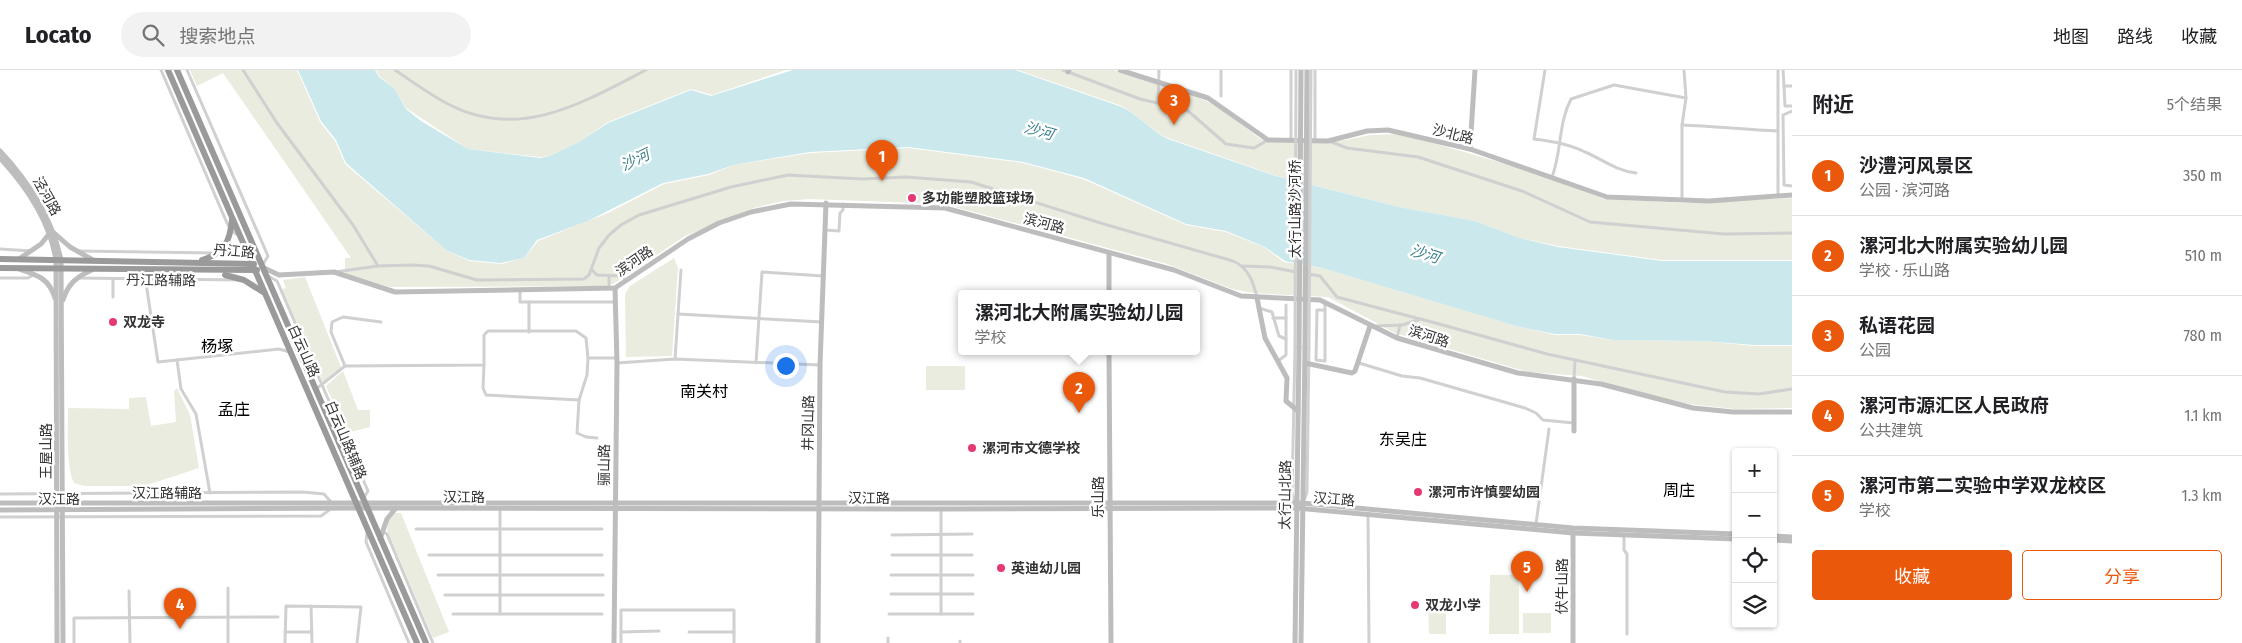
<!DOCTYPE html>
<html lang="zh">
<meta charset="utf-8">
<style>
body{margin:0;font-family:"Fira Sans Condensed","Noto Sans SC",sans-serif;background:#f2f2f2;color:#202124}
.controls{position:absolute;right:15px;bottom:15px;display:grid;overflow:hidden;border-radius:5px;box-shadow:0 1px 4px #0004}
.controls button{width:45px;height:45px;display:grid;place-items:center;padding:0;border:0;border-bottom:1px solid #e0e0e0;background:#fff;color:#202124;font:25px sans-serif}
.you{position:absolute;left:785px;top:295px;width:18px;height:18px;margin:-12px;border:4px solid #fff;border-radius:50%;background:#1a73e8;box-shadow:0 0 0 8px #1a73e833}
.badge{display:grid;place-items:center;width:32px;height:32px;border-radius:50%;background:#ea580c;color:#fff;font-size:16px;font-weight:700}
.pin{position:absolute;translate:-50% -41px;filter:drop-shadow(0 1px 2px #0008)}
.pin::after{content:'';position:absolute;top:26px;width:18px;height:15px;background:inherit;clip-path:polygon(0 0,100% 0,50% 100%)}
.popup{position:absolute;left:958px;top:220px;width:242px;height:65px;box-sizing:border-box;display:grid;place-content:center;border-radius:5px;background:#fff;filter:drop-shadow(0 1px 4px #0005);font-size:16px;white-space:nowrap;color:#757577}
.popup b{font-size:19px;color:#202124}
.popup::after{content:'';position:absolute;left:50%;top:100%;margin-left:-10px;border:10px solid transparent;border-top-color:#fff}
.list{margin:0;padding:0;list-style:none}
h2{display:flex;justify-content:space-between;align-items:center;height:65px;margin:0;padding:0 20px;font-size:21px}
h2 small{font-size:16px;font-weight:400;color:#757577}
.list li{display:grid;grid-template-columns:32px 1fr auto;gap:15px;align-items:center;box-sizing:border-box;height:80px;padding:0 20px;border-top:1px solid #e0e0e0}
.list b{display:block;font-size:19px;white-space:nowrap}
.list p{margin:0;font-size:16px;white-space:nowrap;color:#757577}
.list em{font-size:16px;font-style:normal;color:#757577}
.actions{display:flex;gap:10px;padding:15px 20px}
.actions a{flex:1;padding:11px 0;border:1px solid #ea580c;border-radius:5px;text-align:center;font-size:18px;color:#ea580c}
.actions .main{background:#ea580c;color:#fff}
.icon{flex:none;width:28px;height:28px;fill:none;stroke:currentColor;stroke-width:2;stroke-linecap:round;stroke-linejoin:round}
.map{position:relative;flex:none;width:1792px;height:573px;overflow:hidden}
header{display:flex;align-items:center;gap:30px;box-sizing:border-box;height:70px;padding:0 25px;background:#fff;border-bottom:1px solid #e0e0e0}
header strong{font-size:24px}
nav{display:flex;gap:28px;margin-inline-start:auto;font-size:18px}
.search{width:350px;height:45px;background:#f2f2f2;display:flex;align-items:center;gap:12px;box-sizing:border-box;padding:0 18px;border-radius:28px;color:#757577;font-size:19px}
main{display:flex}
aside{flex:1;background:#fff}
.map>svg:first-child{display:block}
.green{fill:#e9ecde}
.water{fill:#cbe8ec}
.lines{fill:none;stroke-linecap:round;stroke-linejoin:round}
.street{stroke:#d0d0d0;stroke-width:3}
.secondary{stroke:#bdbdbd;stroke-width:5}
.highway{stroke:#9a9a9a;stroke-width:6}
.street-bridge{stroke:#d0d0d0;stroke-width:3}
.secondary-bridge{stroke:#bdbdbd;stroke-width:5}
.poi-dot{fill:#e53975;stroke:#fff;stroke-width:2}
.labels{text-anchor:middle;stroke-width:5;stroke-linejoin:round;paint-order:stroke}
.street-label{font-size:14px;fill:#333;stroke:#fff}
.poi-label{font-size:14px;font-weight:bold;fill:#333;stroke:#fff;text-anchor:start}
.water-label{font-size:15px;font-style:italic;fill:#3a8089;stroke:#fff}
.quarter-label{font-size:16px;fill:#000;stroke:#fff}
</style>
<header>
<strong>Locato</strong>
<div class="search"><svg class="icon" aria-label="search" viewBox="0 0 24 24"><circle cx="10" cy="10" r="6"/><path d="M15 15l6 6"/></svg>搜索地点</div>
<nav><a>地图</a><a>路线</a><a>收藏</a></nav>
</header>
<main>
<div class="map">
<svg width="1792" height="573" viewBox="0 0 1792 573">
<rect width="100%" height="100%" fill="#fff"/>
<g class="green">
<polygon points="190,0 297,0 320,52 335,71 345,94 446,180 469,191 502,194 524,188 538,171 608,143 664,114 709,105 733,95 811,83 908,78 1023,93 1083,109 1186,155 1226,162 1251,172 1264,177 1284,192 1322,198 1516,256 1555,265 1580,265 1613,270 1703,271 1754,276 1792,276 1792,338 1735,339 1697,335 1662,329 1582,306 1528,302 1395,263 1328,227 1253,223 1232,219 1167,194 944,134 810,129 783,131 754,138 685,166 613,214 605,216 390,217 345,203 345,188 351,188 223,3 197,16"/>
<polygon points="376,0 786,0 712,25 691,19 608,52 579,72 550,86 540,87 468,79 406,38 394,18 379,6"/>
<path d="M1018,0H1113L1190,24L1217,36L1259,68L1269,72L1304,73L1346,70L1370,65L1402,64L1523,99L1604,129L1685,133L1792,128V190H1662L1558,176L1520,168L1475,151L1399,137L1277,106L1168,68C1150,60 1139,45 1122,36Z"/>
<polygon points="674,188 678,198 672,286 626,287 625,224 630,216"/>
<polygon points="305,207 341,297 323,312 282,219 286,218 283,210"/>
<rect x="926" y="296" width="39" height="24"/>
<polygon points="343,301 358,340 370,340 370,357 347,363 326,316"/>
<path d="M177,318L190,345L199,398L144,416H85L74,413C66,396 68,357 68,338L129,339V328L146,327L151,356L176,352L174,321Z"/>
<polygon points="395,443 401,443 449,562 433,568 387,460 388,452"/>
<polygon points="1490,505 1519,505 1519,564 1489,564"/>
<polygon points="1428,535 1446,535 1446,564 1429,564"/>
<rect x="1523" y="543" width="28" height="20"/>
</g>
<path class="water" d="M298,0H375L379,7L394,18L406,39L421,51L468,79L540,88L550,86L579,72L608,53L691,20L711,26L793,0H1015L1122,37C1140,46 1150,60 1168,69L1276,106L1399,137L1475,151L1520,168L1558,177L1662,191H1792V275H1754L1703,271L1613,270L1580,264H1555L1516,256L1322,198L1285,191L1265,177L1226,161L1186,154L1084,108L1023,92L908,77L810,82L733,95L708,104L663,113L588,151L537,170L524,188L501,193L469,190L446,180L346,93L336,70L321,51Z"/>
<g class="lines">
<g class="street">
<polyline points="161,0 227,153 231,160 239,166"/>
<polyline points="187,0 268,186 262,196"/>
<polyline points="243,0 277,53 353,155 378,196"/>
<path d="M395,0C413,12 430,25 450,35C520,71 584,32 646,0"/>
<polyline points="1063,0 1140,29 1187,40 1226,74 1254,78 1268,70"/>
<polyline points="1221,0 1221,26"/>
<polyline points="1291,0 1291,70"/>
<polyline points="1315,0 1315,70"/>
<path d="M1545,0L1534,69C1552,71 1569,74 1585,82C1604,90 1614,100 1636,103"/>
<polyline points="1778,0 1778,126"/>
<polyline points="1783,0 1784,16 1792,16"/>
<polyline points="1784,16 1785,36 1792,36"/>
<polyline points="1158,32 1159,0"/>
<polyline points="1792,41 1783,45 1784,115 1792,116"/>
<path d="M1682,55C1715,56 1746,60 1778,61"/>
<polyline points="1329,71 1347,78 1418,87 1522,121 1590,152 1724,164 1792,163"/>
<path d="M1552,107C1562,81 1558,54 1571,29L1614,15L1686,28"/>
<polyline points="1682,129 1682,55 1686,28 1684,0"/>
<polyline points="825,160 839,161 840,143 843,140 843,134"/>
<polyline points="0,179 32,181"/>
<polyline points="78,181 214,183"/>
<polyline points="1243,196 1270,197 1296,202"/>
<polyline points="144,200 158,292 279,279 290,282"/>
<polyline points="592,200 597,205 622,206 625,210"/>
<path d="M335,202L378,196L412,195L429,196L477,210L584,209L589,205L599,178L609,165L621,155L639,145L731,117L788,105L862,109L906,107L971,112L1107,155L1233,191C1249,198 1253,212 1257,227"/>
<polyline points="1307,204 1320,206 1337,227 1420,249"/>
<polyline points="609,205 609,218"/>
<polyline points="268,206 277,211 368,421 363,429"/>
<polyline points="0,208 28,208 33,205"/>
<polyline points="78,208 239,210"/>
<polyline points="520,220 520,232 615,232"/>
<polyline points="113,227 113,209"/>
<polyline points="529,232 529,262"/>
<polyline points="1259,238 1272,242 1279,266 1286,269 1286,285 1278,291"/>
<polyline points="1325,240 1317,240 1316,290 1325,291 1325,232"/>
<polyline points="678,244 822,252"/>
<polyline points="1273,248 1286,248"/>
<polyline points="1376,256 1402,255 1421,249 1547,284 1725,322 1759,324 1792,319"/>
<polyline points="1397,268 1400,255"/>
<polyline points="1286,269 1286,235"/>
<polyline points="1295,277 1292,424 1295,433"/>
<polyline points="675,289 681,200"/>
<polyline points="177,290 181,319 196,344 210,423"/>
<polyline points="617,293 675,289 820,295"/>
<polyline points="756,293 762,202 823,206"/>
<polyline points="1359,293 1402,306 1420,308 1525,338 1536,343 1543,350 1574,353"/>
<polyline points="484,295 483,318 486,325 579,330 587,305 588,288"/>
<polyline points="345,296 331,262 332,252 343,247 381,252"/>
<polyline points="1574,309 1575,290"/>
<polyline points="316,319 345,296 484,295 484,265 488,261 576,261 586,268 588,288 617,288"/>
<polyline points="579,330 577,363 586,367 597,368"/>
<polyline points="0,424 303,422 324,424 331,432"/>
<polyline points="1305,428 1307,422 1309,278"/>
<polyline points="500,438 500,544"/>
<polyline points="941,439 941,544"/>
<polyline points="1368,444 1369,573"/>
<polyline points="0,447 321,446 332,438"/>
<polyline points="1536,454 1549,359"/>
<polyline points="416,459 602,459"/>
<polyline points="382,461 387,464 433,573"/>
<polyline points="367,463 366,472 409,573"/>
<polyline points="892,465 972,464"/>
<polyline points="1624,465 1624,480 1627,484 1627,564"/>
<polyline points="429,485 602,485"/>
<polyline points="892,485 972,485"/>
<polyline points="438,505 603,505"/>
<polyline points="891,505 973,505"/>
<polyline points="228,518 228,573"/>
<polyline points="129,521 130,573"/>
<polyline points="891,524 973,524"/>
<polyline points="445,525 603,525"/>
<polyline points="311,536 312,573"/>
<polyline points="453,544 602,544"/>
<polyline points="889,544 973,544"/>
<polyline points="285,562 312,562"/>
<polyline points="621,562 659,561"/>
<polyline points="689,562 734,562"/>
<polyline points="960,571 960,573"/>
<polyline points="74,573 74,548 278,547"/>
<polyline points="285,573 286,536 361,537 357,573"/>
<polyline points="621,573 621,540 734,540 734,573"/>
<polyline points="888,573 888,568"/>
</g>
<g class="secondary">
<polyline points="1120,0 1208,28 1268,70 1328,71 1367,61 1388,60 1470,79 1607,127 1709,131 1792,125"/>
<polyline points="1068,2 1069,0"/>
<polyline points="1470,79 1475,0"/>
<path d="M0,81C29,112 52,148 61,190L63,573"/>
<path d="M0,88C26,116 50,152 56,190L57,573"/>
<polyline points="53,162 70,177 93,190"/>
<polyline points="1109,183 1109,224"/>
<polyline points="19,189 41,174 49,164"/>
<polyline points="262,197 279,205 334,202 395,222 615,218 688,169 719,153 751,142 791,134 945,138 1174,200 1241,226 1320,230 1397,268 1518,303 1601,314 1693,338 1733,342 1792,342"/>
<path d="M19,199C37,205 49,208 55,228"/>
<polyline points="1257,228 1265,268 1287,308 1286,331 1298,341"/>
<path d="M63,230C68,214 76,207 92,200"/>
<polyline points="1109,282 1111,573"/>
<polyline points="1305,293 1352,303 1355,301 1370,256"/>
<polyline points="1574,309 1574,361"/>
<polyline points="0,433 1302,433 1573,458 1736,464"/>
<polyline points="0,440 367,438 941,439 1296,438 1573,463 1736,469"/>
<polyline points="1773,466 1792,467"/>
<polyline points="380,469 387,449 396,438"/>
<polyline points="1773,470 1792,471"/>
<polyline points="614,573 617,293 615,218"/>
<polyline points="818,573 820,295 826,133"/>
<polyline points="1295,573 1299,277"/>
<polyline points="1301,573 1305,278"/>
<polyline points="1573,573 1573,461"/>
</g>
<g class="highway">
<polyline points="168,0 417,573"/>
<polyline points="177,0 426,573"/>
<polyline points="0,189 254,194"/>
<path d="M202,190C224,183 230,172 232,150"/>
<polyline points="0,198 257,200"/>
<polyline points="225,205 244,210 263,222"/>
</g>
<g class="street-bridge">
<polyline points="1295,277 1296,0"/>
<polyline points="1309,278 1311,0"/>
</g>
<g class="secondary-bridge">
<polyline points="1299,277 1301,0"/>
<polyline points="1305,278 1307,0"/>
</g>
</g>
<g class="poi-dot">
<circle cx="912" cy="128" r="5"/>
<circle cx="113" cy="252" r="5"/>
<circle cx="972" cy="378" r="5"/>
<circle cx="1418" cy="422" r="5"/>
<circle cx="1001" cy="498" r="5"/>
<circle cx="1415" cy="535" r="5"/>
</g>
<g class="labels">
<g class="street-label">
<text transform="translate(1453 64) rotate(14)" y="5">沙北路</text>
<text transform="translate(47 126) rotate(61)" y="5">泾河路</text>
<text transform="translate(1295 139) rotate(-90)" y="5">太行山路沙河桥</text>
<text transform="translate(1044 153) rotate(15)" y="5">滨河路</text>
<text transform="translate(234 181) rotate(5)" y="5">丹江路</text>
<text transform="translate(634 191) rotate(-34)" y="5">滨河路</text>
<text transform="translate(161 210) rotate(1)" y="5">丹江路辅路</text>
<text transform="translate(1429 266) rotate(18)" y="5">滨河路</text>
<text transform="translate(304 281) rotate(66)" y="5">白云山路</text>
<text transform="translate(808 353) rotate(-89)" y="5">井冈山路</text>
<text transform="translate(346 370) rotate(67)" y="5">白云山路辅路</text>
<text transform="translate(46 381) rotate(-90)" y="5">王屋山路</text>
<text transform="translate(604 395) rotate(-89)" y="5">骊山路</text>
<text x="167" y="428">汉江路辅路</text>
<text transform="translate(1285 425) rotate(-89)" y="5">太行山北路</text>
<text x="464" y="432">汉江路</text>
<text transform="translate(1098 427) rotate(-90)" y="5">乐山路</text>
<text x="869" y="433">汉江路</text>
<text x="59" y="434">汉江路</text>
<text transform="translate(1334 429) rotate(5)" y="5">汉江路</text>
<text transform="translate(1562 516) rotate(-90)" y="5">伏牛山路</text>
</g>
<g class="poi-label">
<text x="922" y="133">多功能塑胶篮球场</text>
<text x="123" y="257">双龙寺</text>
<text x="982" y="383">漯河市文德学校</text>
<text x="1428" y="427">漯河市许慎婴幼园</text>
<text x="1011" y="503">英迪幼儿园</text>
<text x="1425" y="540">双龙小学</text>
</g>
<g class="water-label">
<text transform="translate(1039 61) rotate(16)" y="5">沙河</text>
<text transform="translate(635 90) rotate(-26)" y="5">沙河</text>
<text transform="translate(1425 184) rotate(17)" y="5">沙河</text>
</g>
<g class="quarter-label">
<text x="217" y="282">杨塚</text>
<text x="704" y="327">南关村</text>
<text x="234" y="345">孟庄</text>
<text x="1403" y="375">东吴庄</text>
<text x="1679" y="426">周庄</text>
</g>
</g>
</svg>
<div class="controls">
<button>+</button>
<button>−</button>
<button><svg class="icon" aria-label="locate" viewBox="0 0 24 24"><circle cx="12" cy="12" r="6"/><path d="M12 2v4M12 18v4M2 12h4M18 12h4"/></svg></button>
<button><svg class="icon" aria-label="layers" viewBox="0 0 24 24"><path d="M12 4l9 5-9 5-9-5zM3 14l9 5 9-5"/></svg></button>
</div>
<div class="you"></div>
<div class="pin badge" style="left:882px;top:111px">1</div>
<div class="pin badge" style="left:1079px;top:343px">2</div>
<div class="popup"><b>漯河北大附属实验幼儿园</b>学校</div>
<div class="pin badge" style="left:1174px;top:55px">3</div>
<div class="pin badge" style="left:180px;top:559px">4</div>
<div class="pin badge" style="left:1527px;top:522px">5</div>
</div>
<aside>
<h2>附近<small>5个结果</small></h2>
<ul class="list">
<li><span class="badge">1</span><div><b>沙澧河风景区</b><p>公园 · 滨河路</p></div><em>350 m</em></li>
<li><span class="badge">2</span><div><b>漯河北大附属实验幼儿园</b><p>学校 · 乐山路</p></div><em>510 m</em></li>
<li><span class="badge">3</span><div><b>私语花园</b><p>公园</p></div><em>780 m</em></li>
<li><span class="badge">4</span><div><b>漯河市源汇区人民政府</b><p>公共建筑</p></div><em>1.1 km</em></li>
<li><span class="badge">5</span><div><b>漯河市第二实验中学双龙校区</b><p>学校</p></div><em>1.3 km</em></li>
</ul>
<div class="actions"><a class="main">收藏</a><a>分享</a></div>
</aside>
</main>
